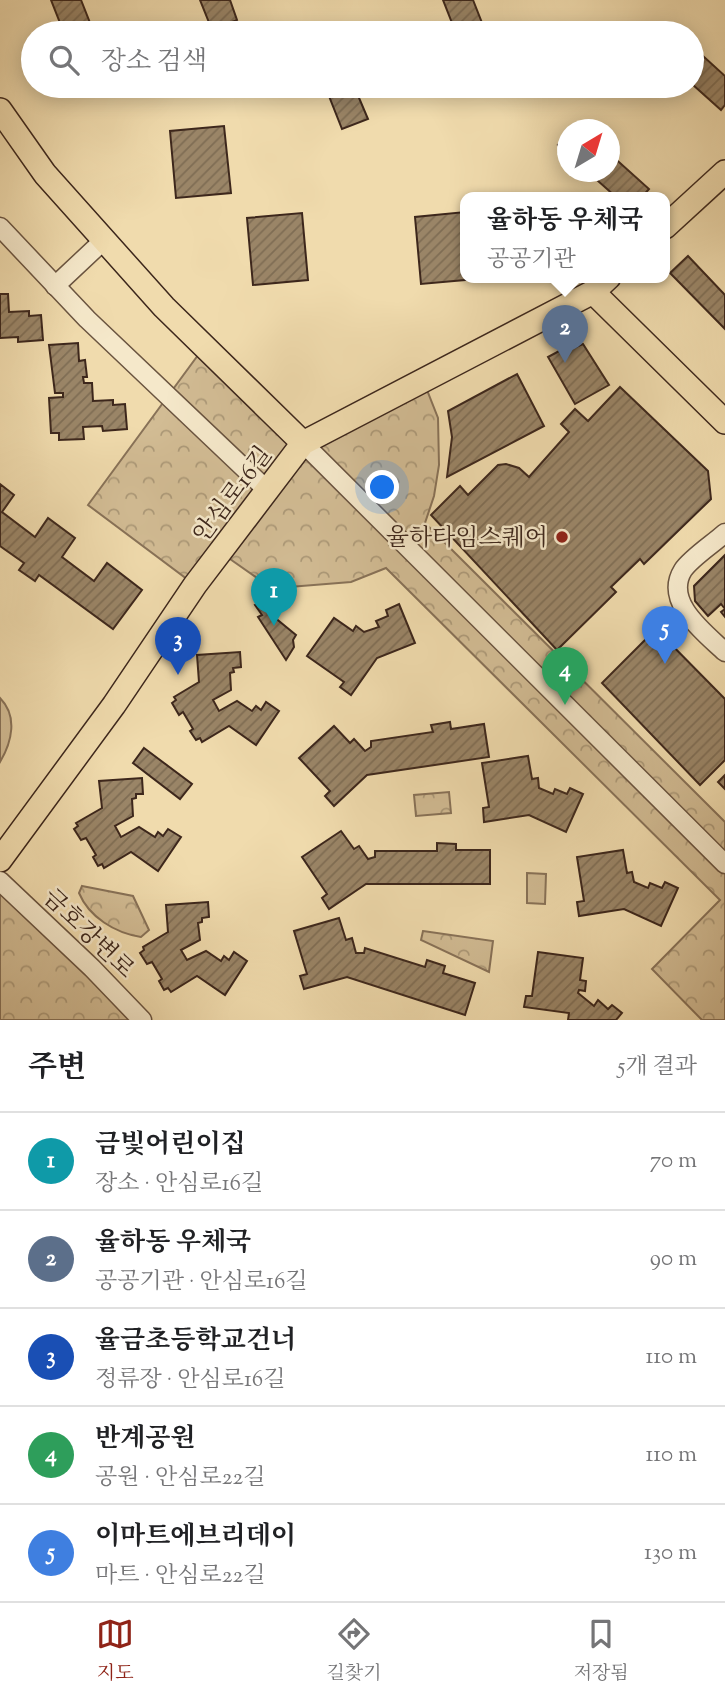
<!DOCTYPE html>
<html lang="ko">
<meta charset="utf-8">
<style>
body{margin:0;font-family:"Sorts Mill Goudy","Noto Serif KR",serif;background:#f6f6f6;color:#202124}
.compass{position:absolute;left:557px;top:119px;width:63px;height:63px;border-radius:50%;background:#fff;box-shadow:0 4px 18px #0003;rotate:38deg}
.you{position:absolute;left:383px;top:488px;width:24px;height:24px;margin:-18px;border:5px solid #fff;border-radius:50%;background:#1a73e8;box-shadow:0 0 0 10px #1a73e833}
.badge{display:grid;place-items:center;width:46px;height:46px;border-radius:50%;background:#8f2418;color:#fff;font-size:23px;font-weight:700}
.pin{position:absolute;translate:-50% -58px;filter:drop-shadow(0 2px 4px #0008)}
.pin::after{content:'';position:absolute;top:37px;width:24px;height:21px;background:inherit;clip-path:polygon(0 0,100% 0,50% 100%)}
.popup{position:absolute;left:460px;top:192px;width:210px;height:91px;box-sizing:border-box;display:grid;place-content:center;border-radius:14px;background:#fff;filter:drop-shadow(0 2px 5px #0005);font-size:23px;white-space:nowrap;color:#757577}
.popup b{font-size:26px;color:#202124}
.popup::after{content:'';position:absolute;left:50%;top:100%;margin-left:-14px;border:14px solid transparent;border-top-color:#fff}
.list{margin:0;padding:0;list-style:none}
h2{display:flex;justify-content:space-between;align-items:center;height:91px;margin:0;padding:0 28px;font-size:30px}
h2 small{font-size:23px;font-weight:400;color:#757577}
.list li{display:grid;grid-template-columns:46px 1fr auto;gap:21px;align-items:center;box-sizing:border-box;height:98px;padding:0 28px;border-top:2px solid #e0e0e0}
.list b{display:block;font-size:26px;white-space:nowrap}
.list p{margin:0;font-size:23px;white-space:nowrap;color:#757577}
.list em{font-size:23px;font-style:normal;color:#757577}
.icon{flex:none;width:38px;height:38px;fill:none;stroke:currentColor;stroke-width:2;stroke-linecap:round;stroke-linejoin:round}
.map{position:relative;flex:none;width:725px;height:1020px;overflow:hidden}
.search{position:absolute;background:#fff;box-shadow:0 4px 18px #0003;left:21px;right:21px;top:21px;height:77px;display:flex;align-items:center;gap:18px;box-sizing:border-box;padding:0 24px;border-radius:38px;color:#757577;font-size:26px}
.sheet{height:581px;background:#fff}
nav{display:flex;justify-content:space-around;align-items:center;box-sizing:border-box;height:98px;border-top:2px solid #e0e0e0;background:#fff;font-size:19px;color:#757577}
nav a{display:grid;justify-items:center;gap:4px}
nav .on{color:#8f2418}
.map>svg:first-child{display:block}
.forest{fill:url(#forest-crowns);stroke:#887258;stroke-width:2}
.pitch{fill:#d2bc94;stroke:#887258;stroke-width:2}
.building{fill:url(#building-hatch);stroke:#3d271c;stroke-width:2}
.lines{fill:none;stroke-linecap:round;stroke-linejoin:round}
.minor-casing{stroke:#6a5440;stroke-width:21}
.major-casing{stroke:#3d271c;stroke-width:26}
.minor{stroke:#f5e8ca;stroke-width:18}
.major{stroke:#f0dbad;stroke-width:23}
.poi-dot{fill:#8f2418;stroke:#f5e8ca;stroke-width:2.5}
.labels{text-anchor:middle;stroke-width:5;stroke-linejoin:round;paint-order:stroke}
.street-label{font-size:24px;fill:#3d271c;stroke:#f5e8ca}
.poi-label{font-size:24px;fill:#3d271c;stroke:#f5e8ca;text-anchor:end}
</style>
<div class="map">
<svg width="725" height="1020" viewBox="0 0 725 1020">
<defs>
<pattern id="forest-crowns" width="20" height="18" patternUnits="userSpaceOnUse" patternTransform="scale(1.75)"><rect width="20" height="18" fill="#d2bc94"/><path d="M2 6a3 3 0 1 1 6 0M12 15a3 3 0 1 1 6 0" fill="none" stroke="#ac9978"/></pattern>
<pattern id="building-hatch" width="6" height="6" patternUnits="userSpaceOnUse" patternTransform="scale(1.75)"><rect width="6" height="6" fill="#9a8567"/><path d="M-1 1l2-2M0 6l6-6M5 7l2-2" fill="none" stroke="#7f6d54"/></pattern>
</defs>
<rect width="100%" height="100%" fill="#f0dbad"/>
<filter id="stains"><feTurbulence type="fractalNoise" baseFrequency=".00286" numOctaves="4"/><feColorMatrix values="0 0 0 0 .2 0 0 0 0 .09 0 0 0 0 .02 0 0 0 .5 -.17"/></filter>
<radialGradient id="worn" r=".72"><stop offset=".6" stop-color="#630" stop-opacity="0"/><stop offset="1" stop-color="#630" stop-opacity=".3"/></radialGradient>
<g class="forest">
<polygon points="204,347 303,443 423,380 438,418 439,465 434,496 425,523 725,822 725,1020 702,1020 652,969 720,900 386,568 351,582 289,587 260,580 220,552 195,585 88,505"/>
<polygon points="449,792 451,813 416,816 414,795"/>
<polygon points="0,882 136,1020 0,1020"/>
<path d="M82,886L133,896L149,930L141,937C115,933 89,917 79,893Z"/>
<polygon points="423,931 493,941 489,972 421,940"/>
</g>
<g class="pitch">
<path d="M0,698C18,716 12,742 0,762Z"/>
<polygon points="527,873 546,874 545,904 527,903"/>
</g>
<g class="building">
<polygon points="51,0 81,0 94,33 64,33"/>
<polygon points="200,0 230,0 237,20 212,30"/>
<polygon points="443,0 473,0 486,33 456,33"/>
<polygon points="667,25 677,33 660,33"/>
<polygon points="692,46 725,76 725,105 721,110 692,84"/>
<polygon points="325,86 354,86 368,119 342,129"/>
<polygon points="224,126 231,193 176,198 170,131"/>
<polygon points="568,134 568,153 558,145"/>
<polygon points="610,154 649,189 642,197 616,197 588,172 610,172"/>
<polygon points="465,212 465,277 476,277 476,279 421,284 415,217"/>
<polygon points="302,213 308,280 253,285 247,218"/>
<polygon points="688,256 725,295 725,329 670,273"/>
<polygon points="0,294 8,294 9,312 29,311 29,316 41,315 43,340 18,342 18,337 0,338"/>
<polygon points="78,343 79,361 85,360 87,377 83,377 84,383 92,383 93,401 113,400 113,405 125,404 127,429 103,431 102,426 83,427 84,439 59,440 59,433 51,433 49,398 63,397 63,393 55,393 49,345"/>
<polygon points="574,343 576,347 583,344 609,385 575,404 548,357"/>
<polygon points="517,374 544,426 447,477 452,437 448,411"/>
<polygon points="620,387 708,471 711,499 644,564 640,559 611,587 616,592 557,650 431,515 460,486 468,495 498,465 506,464 519,468 529,477 569,432 561,424 575,409 588,421"/>
<polygon points="0,484 14,495 2,512 35,537 48,518 75,538 62,557 94,581 107,563 142,590 113,629 39,575 35,581 19,570 24,563 0,546"/>
<polygon points="725,555 725,617 721,612 725,609 721,604 708,616 695,601 694,586"/>
<polygon points="261,602 268,612 296,635 293,640 294,647 286,660 258,617 262,615 255,605"/>
<polygon points="399,604 415,643 377,658 351,695 340,687 344,682 307,656 334,618 353,631 356,626 364,632 379,627 376,621 388,616 386,610"/>
<polygon points="656,629 725,699 725,760 700,785 602,683"/>
<polygon points="240,652 241,667 233,668 234,672 230,673 231,690 213,700 219,711 237,701 252,711 256,706 261,710 266,702 279,711 256,745 229,726 202,742 200,738 196,740 190,731 193,729 183,712 179,715 172,703 176,700 174,697 199,682 197,655"/>
<polygon points="450,722 451,729 484,724 489,757 367,775 334,806 325,796 330,791 299,758 334,726 350,743 354,739 365,751 371,747 371,741 433,732 431,725"/>
<polygon points="144,748 192,784 180,799 133,763"/>
<polygon points="528,756 532,779 538,778 539,788 553,794 555,789 567,794 570,788 583,794 566,832 529,815 484,822 483,808 489,807 482,763"/>
<polygon points="725,775 725,789 718,782"/>
<polygon points="142,778 143,794 136,794 136,798 132,799 133,816 115,826 121,837 139,827 155,837 158,832 163,836 168,829 181,837 158,871 131,852 104,868 102,864 98,866 93,857 96,855 86,838 81,840 74,829 78,826 76,823 102,808 99,781"/>
<polygon points="341,831 354,849 359,846 368,859 375,857 375,851 437,851 437,843 456,844 456,850 490,850 490,884 366,884 329,909 322,898 327,894 302,857"/>
<polygon points="623,850 627,873 632,872 634,882 648,888 650,883 662,888 665,882 678,888 661,926 624,909 579,916 577,902 584,901 577,857"/>
<polygon points="208,902 209,917 202,918 202,922 198,923 200,940 181,950 187,960 206,951 221,961 224,956 229,960 234,952 247,961 225,995 197,976 171,992 168,988 164,990 159,981 162,979 152,962 147,964 140,953 144,950 143,947 168,932 166,905"/>
<polygon points="339,918 346,940 352,938 356,953 364,953 365,948 425,967 427,960 445,966 443,973 475,983 465,1015 347,977 304,989 300,976 307,974 294,931"/>
<polygon points="538,952 583,958 580,980 586,981 585,991 579,990 578,993 594,1006 598,1000 608,1009 612,1005 622,1013 616,1020 568,1020 569,1013 524,1007 526,996 532,996"/>
</g>
<g class="lines">
<g class="minor-casing">
<g id="minor">
<polyline points="0,227 87,319 268,491"/>
<polyline points="55,286 104,240"/>
<polyline points="303,443 725,864"/>
<path d="M725,533C714,543 691,558 683,570C663,602 705,633 725,652"/>
<polyline points="0,881 92,968 142,1020"/>
</g>
</g>
<g class="major-casing">
<g id="major">
<polyline points="0,110 45,174 164,307 303,443"/>
<polyline points="665,227 725,172"/>
<polyline points="593,292 725,422"/>
<polyline points="0,860 114,705 195,585 303,443 593,292 609,277"/>
</g>
</g>
<use href="#minor" class="minor"/>
<use href="#major" class="major"/>
</g>
<circle class="poi-dot" cx="562" cy="537" r="7"/>
<g class="labels">
<g class="street-label">
<text transform="translate(232 494) rotate(-53)" y="8">안심로16길</text>
<text transform="translate(89 933) rotate(44)" y="8">금호강변로</text>
</g>
<g class="poi-label">
<text x="548" y="545">율하타임스퀘어</text>
</g>
</g>
<rect width="100%" height="100%" filter="url(#stains)"/>
<rect width="100%" height="100%" fill="url(#worn)"/>
</svg>
<svg class="compass" viewBox="-18 -18 36 36"><path d="M0-13l5 13h-10z" fill="#e53935"/><path d="M0 13l5-13h-10z" fill="#757577"/></svg>
<div class="you"></div>
<div class="pin badge" style="left:274px;top:626px;background:#0f9aa8">1</div>
<div class="pin badge" style="left:565px;top:363px;background:#5c6f8a">2</div>
<div class="popup"><b>율하동 우체국</b>공공기관</div>
<div class="pin badge" style="left:178px;top:675px;background:#1a4fb4">3</div>
<div class="pin badge" style="left:565px;top:705px;background:#2e9e5b">4</div>
<div class="pin badge" style="left:665px;top:664px;background:#3f7fe0">5</div>
<div class="search"><svg class="icon" aria-label="search" viewBox="0 0 24 24"><circle cx="10" cy="10" r="6"/><path d="M15 15l6 6"/></svg>장소 검색</div>
</div>
<section class="sheet">
<h2>주변<small>5개 결과</small></h2>
<ul class="list">
<li><span class="badge" style="background:#0f9aa8">1</span><div><b>금빛어린이집</b><p>장소 · 안심로16길</p></div><em>70 m</em></li>
<li><span class="badge" style="background:#5c6f8a">2</span><div><b>율하동 우체국</b><p>공공기관 · 안심로16길</p></div><em>90 m</em></li>
<li><span class="badge" style="background:#1a4fb4">3</span><div><b>율금초등학교건너</b><p>정류장 · 안심로16길</p></div><em>110 m</em></li>
<li><span class="badge" style="background:#2e9e5b">4</span><div><b>반계공원</b><p>공원 · 안심로22길</p></div><em>110 m</em></li>
<li><span class="badge" style="background:#3f7fe0">5</span><div><b>이마트에브리데이</b><p>마트 · 안심로22길</p></div><em>130 m</em></li>
</ul>
</section>
<nav>
<a class="on"><svg class="icon" aria-label="map" viewBox="0 0 24 24"><path d="M3 6l6-2 6 2 6-2v14l-6 2-6-2-6 2zM9 4v14M15 6v14"/></svg>지도</a>
<a><svg class="icon" aria-label="directions" viewBox="0 0 24 24"><path d="M12 3l9 9-9 9-9-9zM9 14v-3h6M13 9l2 2-2 2"/></svg>길찾기</a>
<a><svg class="icon" aria-label="saved" viewBox="0 0 24 24"><path d="M7 4h10v16l-5-4-5 4z"/></svg>저장됨</a>
</nav>
